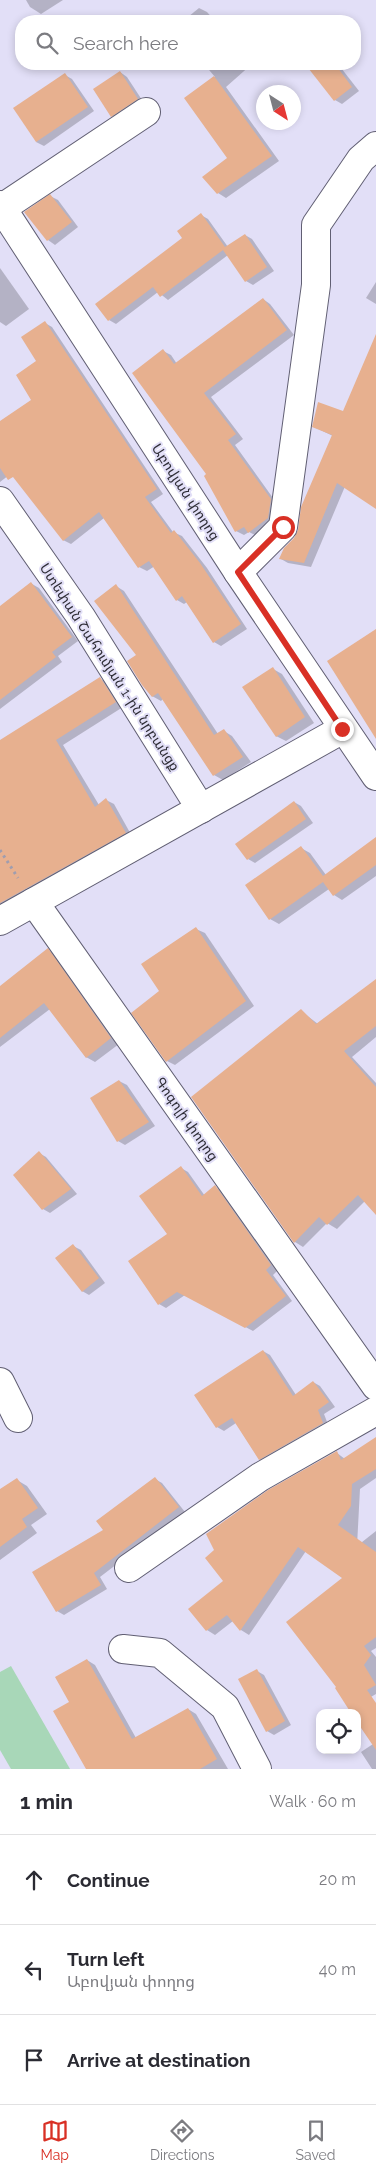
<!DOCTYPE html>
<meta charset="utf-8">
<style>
body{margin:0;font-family:Raleway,"Noto Sans Armenian",sans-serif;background:#f2f2f3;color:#2b2b33}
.controls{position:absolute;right:15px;bottom:15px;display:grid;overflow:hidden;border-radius:10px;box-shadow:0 2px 8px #0003}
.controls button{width:45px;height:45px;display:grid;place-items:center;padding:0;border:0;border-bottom:1px solid #e1e1e2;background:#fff;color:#2b2b33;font:25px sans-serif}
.compass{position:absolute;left:256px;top:85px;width:45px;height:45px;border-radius:50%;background:#fff;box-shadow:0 2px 8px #0003;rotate:144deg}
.stop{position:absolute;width:15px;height:15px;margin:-11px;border:4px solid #d93025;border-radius:50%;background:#fff}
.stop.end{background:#d93025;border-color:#fff;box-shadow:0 1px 5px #0008}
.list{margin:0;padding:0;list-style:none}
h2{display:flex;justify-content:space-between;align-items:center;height:65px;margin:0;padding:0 20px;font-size:21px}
h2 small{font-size:16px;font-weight:400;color:#7c7c81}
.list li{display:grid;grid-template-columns:32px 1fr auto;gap:15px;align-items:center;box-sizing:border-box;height:90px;padding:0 20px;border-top:1px solid #e1e1e2}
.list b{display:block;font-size:19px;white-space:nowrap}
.list p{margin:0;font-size:16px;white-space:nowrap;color:#7c7c81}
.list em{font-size:16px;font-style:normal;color:#7c7c81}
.icon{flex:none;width:28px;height:28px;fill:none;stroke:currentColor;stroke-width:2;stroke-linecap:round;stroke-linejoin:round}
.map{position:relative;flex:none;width:376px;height:1769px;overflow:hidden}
.search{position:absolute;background:#fff;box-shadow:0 2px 8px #0003;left:15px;right:15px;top:15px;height:55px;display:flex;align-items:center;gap:12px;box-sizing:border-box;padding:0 18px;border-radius:20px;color:#7c7c81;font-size:19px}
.sheet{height:335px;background:#fff}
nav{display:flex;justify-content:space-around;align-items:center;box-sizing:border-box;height:70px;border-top:1px solid #e1e1e2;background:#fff;font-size:14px;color:#7c7c81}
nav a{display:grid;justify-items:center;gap:2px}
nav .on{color:#d93025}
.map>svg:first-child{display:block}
.green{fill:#a8d7b8}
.shadow{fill:#0003}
.building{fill:#e7b08f}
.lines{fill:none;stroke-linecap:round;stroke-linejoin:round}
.minor-casing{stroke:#615f73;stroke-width:30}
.path{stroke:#9f9daf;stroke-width:3;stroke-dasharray:2.5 4;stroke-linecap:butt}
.minor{stroke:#fff;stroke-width:28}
.route{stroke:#d93025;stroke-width:6}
.labels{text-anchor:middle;stroke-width:4;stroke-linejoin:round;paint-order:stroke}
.street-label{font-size:14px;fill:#2f2e37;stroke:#e2dff7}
</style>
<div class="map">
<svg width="376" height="1769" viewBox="0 0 376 1769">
<rect width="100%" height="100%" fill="#e2dff7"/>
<polygon class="green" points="11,1666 70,1769 11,1769 0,1750 0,1672"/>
<g class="shadow">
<polygon points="26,0 63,0 41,14 30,7"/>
<polygon points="199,8 207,12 215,21 183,21"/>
<polygon points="204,64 252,64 226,87 279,161 226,198 218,193 229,159 186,98 215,77"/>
<polygon points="307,64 338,64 359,91 342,104 335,100"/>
<polygon points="120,72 127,77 144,103 119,120 112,116"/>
<polygon points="65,75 72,79 94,111 44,146 36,142"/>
<polygon points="50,196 58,200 78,227 55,245 48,240"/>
<polygon points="201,215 208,219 228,247 245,235 252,239 274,271 253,285 246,281 228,255 168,300 158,292 116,324 109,320 184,238"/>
<polygon points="0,268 29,309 6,326 0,322"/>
<polygon points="376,282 376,304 366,298"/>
<polygon points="263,299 270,304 294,335 211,397 243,439 235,445 278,505 276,522 257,536 249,532 244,535 236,531 208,475 163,351 171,355 177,364"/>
<polygon points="45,323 52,327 163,494 151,502 173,532 182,536 207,568 247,629 221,646 214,642 187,602 184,604 177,600 155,566 147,571 139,567 104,518 71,544 63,540 60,436 0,482 0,422 33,400"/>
<polygon points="376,337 376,413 311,567 288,563 281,559 295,539 333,436 314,427 343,413"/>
<polygon points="32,584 39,588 78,641 58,656 62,662 0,709 0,607"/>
<polygon points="116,586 124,591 218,734 224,731 232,736 251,762 223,780 214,775 163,699 161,701 152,696"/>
<polygon points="273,669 282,674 314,723 286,741 276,736"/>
<polygon points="100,679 109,683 123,707 63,745 99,805 106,800 114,804 133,838 0,910 0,741"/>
<polygon points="294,802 301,806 313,823 255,863 248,859"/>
<polygon points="376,839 376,876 342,900 334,895 329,889 279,924 270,919 301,848 310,853 326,875"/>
<polygon points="196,929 205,933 254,1006 175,1065 167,1061"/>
<polygon points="48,950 56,955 119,1044 95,1062 86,1057 50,1009 0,1047 0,988"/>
<polygon points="376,980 376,1037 352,1057 376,1083 376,1213 365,1201 337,1229 327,1223 303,1247 295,1242 301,1011 318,1024"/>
<polygon points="119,1081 127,1085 155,1126 125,1145 118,1141"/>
<polygon points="39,1153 46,1157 77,1194 50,1213 43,1209"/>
<polygon points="181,1168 188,1172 205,1196 215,1187 222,1191 278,1270 273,1275 292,1301 253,1331 185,1295 166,1308 159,1304"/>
<polygon points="73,1246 81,1250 105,1283 89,1295 82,1291"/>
<polygon points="263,1351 270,1355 296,1395 313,1382 320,1386 335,1407 324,1414 329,1427 266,1463 259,1459 236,1423 224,1431 217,1427"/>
<polygon points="376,1439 376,1478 360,1489 357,1546 376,1531 376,1648 371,1651 376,1657 376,1694 357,1705 345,1578 306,1551 249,1635 241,1630 233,1621 215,1635 207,1630 190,1609 225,1581 337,1453 345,1459"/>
<polygon points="155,1479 162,1483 185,1512 100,1577 107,1589 64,1615 57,1611 105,1531"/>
<polygon points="17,1480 27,1486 47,1514 31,1525 37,1533 0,1560 0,1492"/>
<polygon points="87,1660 95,1665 136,1738 188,1709 196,1714 228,1769 88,1769 70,1703"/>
<polygon points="257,1671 264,1675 291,1725 274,1735 267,1731"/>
<polygon points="376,1730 376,1769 372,1769 361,1752 373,1744"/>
</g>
<g class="building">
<polygon points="305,64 335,64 352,87 334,101"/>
<polygon points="120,71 138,99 111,117 93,89"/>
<polygon points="65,73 88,107 36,142 13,108"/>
<polygon points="214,76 272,156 217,194 202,177 227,158 184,98"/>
<polygon points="50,194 72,222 47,241 24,212"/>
<polygon points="201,213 225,247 245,234 267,267 245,282 223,250 160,297 153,287 108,321 95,304 182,238 177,231"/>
<polygon points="263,298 287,330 204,393 236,434 228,440 271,499 268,518 248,533 244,527 235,532 204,476 206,474 132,373 163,349 174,364"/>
<polygon points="45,321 157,489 145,497 171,533 174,530 200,563 241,624 213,643 182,596 176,601 149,561 138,568 99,512 63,541 13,477 8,480 0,468 0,421 31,400 16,375 36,361 21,337"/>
<polygon points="376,334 376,509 337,483 304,563 279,559 284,548 294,538 298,530 301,507 332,435 312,427 318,402 343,411"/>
<polygon points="31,582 72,637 52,652 56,657 0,700 0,606"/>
<polygon points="116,584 214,735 224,729 243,757 213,776 158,693 152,697 142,685 127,661 136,655 94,601"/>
<polygon points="376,629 376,739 327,661"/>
<polygon points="273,667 305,717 276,737 242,687"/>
<polygon points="100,677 116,702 56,740 95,807 106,798 126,833 0,903 0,740"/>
<polygon points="294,801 306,819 247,860 235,844"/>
<polygon points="376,837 376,865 333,896 323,882 269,920 245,885 301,846 323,876"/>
<polygon points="196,927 246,1001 166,1062 131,1013 159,991 141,964"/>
<polygon points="48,948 111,1038 86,1058 44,1003 0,1038 0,986"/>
<polygon points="376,979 376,1026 344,1051 376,1087 376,1215 358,1195 327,1225 319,1217 294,1243 191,1097 301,1009 316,1024"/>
<polygon points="119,1080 149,1122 117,1142 90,1098"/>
<polygon points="39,1151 71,1189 42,1210 13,1175"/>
<polygon points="181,1166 202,1196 215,1185 271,1265 266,1270 286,1296 245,1328 177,1292 158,1305 128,1261 167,1234 139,1196"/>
<polygon points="73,1244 99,1278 82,1292 55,1258"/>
<polygon points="263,1350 293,1396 313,1381 329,1402 318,1410 323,1423 259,1460 232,1418 216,1428 194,1395"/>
<polygon points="376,1437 376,1469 352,1484 351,1506 338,1525 376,1552 376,1637 364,1646 371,1655 364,1665 376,1685 367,1690 376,1703 376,1750 357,1722 357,1713 351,1713 335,1688 336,1687 286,1622 342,1578 298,1547 240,1631 227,1615 206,1631 188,1609 223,1581 205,1558 214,1550 206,1534 268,1490 337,1451 341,1460"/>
<polygon points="155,1477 179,1507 94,1573 101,1585 56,1612 32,1572 103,1530 96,1521"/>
<polygon points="17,1478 38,1508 22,1519 27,1527 0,1547 0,1489"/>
<polygon points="87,1659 132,1739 188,1708 217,1759 200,1769 86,1769 53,1711 69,1702 55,1677"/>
<polygon points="257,1669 285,1721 266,1732 238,1679"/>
</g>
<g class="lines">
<g class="minor-casing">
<g id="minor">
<polyline points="0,205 238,572 376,776"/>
<polyline points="2,208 146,112"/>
<polyline points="0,501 81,617 201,809"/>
<polyline points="238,572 283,527 316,285 316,225 361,159 376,146"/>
<polyline points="34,902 376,1386"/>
<polyline points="0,921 343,729"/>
<polyline points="0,1382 18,1418"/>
<polyline points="129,1568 260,1477 376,1411"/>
<polyline points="123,1649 160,1653 225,1707 257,1769"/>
</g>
</g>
<polyline class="path" points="0,850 18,878"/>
<use href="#minor" class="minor"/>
</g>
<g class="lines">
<polyline class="route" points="283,527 238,572 342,729"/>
</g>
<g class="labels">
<g class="street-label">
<text transform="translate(186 492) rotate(57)" y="5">Աբովյան փողոց</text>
<text transform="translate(110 667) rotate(57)" y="5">Ստեփան Շահումյան 1-ին նրբանցք</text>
<text transform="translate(187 1119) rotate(55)" y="5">Գոգոլի փողոց</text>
</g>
</g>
</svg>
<div class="controls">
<button><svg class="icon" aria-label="locate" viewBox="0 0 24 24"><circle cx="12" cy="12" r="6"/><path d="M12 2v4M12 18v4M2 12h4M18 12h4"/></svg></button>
</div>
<svg class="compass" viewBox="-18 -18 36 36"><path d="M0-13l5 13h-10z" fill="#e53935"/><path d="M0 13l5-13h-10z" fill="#7c7c81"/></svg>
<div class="stop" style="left:283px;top:527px"></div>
<div class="stop end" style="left:342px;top:729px"></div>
<div class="search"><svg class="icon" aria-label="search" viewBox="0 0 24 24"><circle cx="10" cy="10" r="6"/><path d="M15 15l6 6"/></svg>Search here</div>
</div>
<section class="sheet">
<h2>1 min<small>Walk · 60 m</small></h2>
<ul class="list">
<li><svg class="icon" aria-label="ahead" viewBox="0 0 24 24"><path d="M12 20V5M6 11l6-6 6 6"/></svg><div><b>Continue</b></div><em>20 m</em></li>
<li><svg class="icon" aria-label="left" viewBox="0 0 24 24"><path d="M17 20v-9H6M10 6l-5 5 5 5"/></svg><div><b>Turn left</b><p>Աբովյան փողոց</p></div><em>40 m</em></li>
<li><svg class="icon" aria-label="arrive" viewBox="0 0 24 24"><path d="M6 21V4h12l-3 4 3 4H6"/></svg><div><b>Arrive at destination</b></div></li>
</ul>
</section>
<nav>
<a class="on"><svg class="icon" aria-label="map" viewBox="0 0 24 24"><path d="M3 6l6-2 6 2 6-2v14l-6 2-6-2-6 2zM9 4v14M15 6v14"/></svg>Map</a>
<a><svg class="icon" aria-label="directions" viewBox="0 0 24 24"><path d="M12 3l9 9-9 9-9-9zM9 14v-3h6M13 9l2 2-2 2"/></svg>Directions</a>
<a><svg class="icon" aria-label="saved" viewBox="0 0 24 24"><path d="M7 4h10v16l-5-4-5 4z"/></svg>Saved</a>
</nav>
